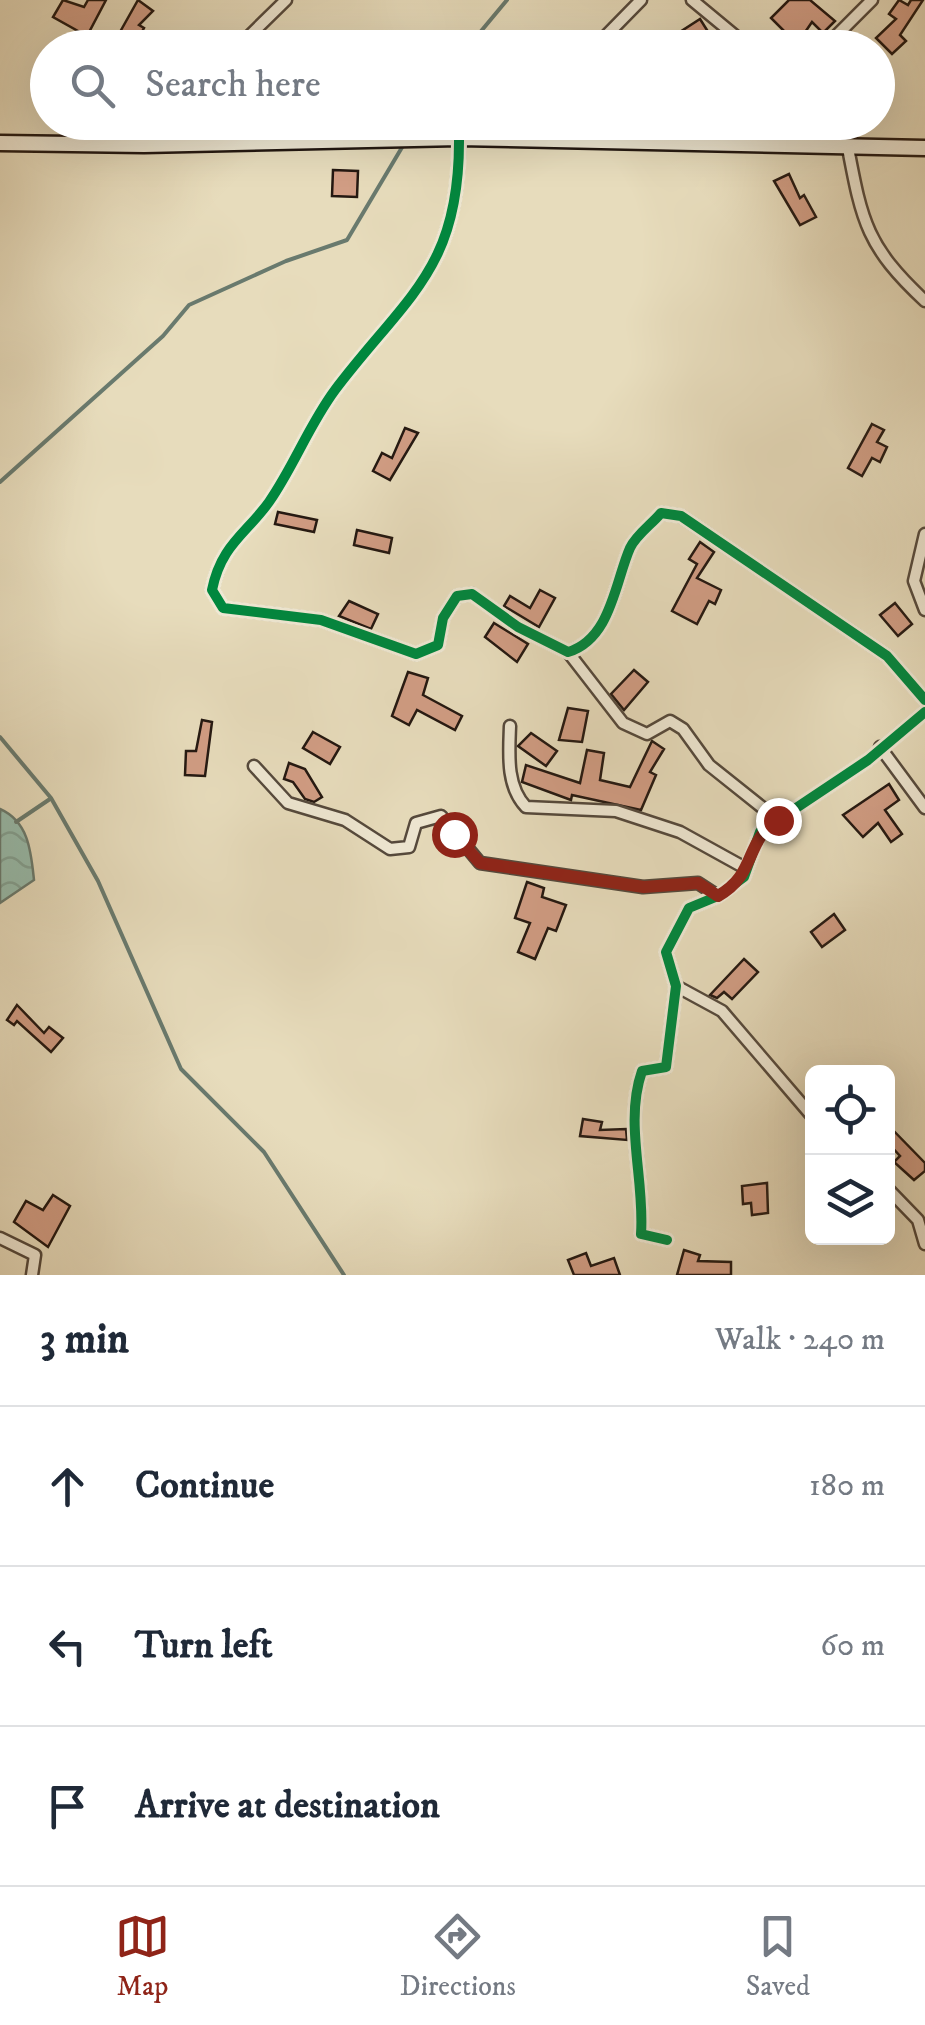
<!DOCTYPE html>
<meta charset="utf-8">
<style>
body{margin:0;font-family:"IM FELL DW Pica",serif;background:#f6f6f7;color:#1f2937}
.controls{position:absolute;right:30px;bottom:30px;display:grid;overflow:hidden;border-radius:15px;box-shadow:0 10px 40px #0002}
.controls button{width:90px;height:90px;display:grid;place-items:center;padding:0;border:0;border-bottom:2px solid #e0e1e3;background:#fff;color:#1f2937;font:50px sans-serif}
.stop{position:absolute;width:30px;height:30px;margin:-22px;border:8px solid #8f2418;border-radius:50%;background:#fff}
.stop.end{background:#8f2418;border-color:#fff;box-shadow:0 2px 10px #0008}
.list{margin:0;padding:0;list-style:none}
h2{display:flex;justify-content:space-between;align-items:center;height:130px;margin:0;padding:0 40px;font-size:42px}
h2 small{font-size:32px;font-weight:400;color:#747a83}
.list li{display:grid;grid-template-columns:65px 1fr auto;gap:30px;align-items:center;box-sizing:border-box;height:160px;padding:0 40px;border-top:2px solid #e0e1e3}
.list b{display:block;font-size:38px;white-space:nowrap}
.list em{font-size:32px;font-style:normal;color:#747a83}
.icon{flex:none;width:55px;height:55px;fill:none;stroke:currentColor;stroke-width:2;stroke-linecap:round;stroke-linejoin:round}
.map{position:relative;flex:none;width:925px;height:1275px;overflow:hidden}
.search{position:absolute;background:#fff;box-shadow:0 10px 40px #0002;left:30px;right:30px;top:30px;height:110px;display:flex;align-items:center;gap:25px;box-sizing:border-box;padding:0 35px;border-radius:55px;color:#747a83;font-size:38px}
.sheet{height:610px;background:#fff}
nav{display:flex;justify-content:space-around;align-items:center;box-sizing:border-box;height:140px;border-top:2px solid #e0e1e3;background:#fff;font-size:28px;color:#747a83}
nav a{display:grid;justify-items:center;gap:5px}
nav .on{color:#8f2418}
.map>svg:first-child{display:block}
.water{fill:url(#water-waves);stroke:#697a6e;stroke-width:2.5}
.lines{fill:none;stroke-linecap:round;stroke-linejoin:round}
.stream{stroke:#697a6e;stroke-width:4}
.building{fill:#d19d84;stroke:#241811;stroke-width:2.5}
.minor-casing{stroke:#55493c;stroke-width:15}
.secondary-casing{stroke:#241811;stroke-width:19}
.minor{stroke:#efe8d3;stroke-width:10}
.secondary{stroke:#efe8d3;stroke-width:14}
.cycleway-casing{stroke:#efe8d3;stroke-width:16}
.cycleway{stroke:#00873e;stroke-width:10}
.route{stroke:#8f2418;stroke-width:12}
</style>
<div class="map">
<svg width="925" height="1275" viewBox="0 0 925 1275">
<defs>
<pattern id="water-waves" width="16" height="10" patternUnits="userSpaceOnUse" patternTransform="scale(2.5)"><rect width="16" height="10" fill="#97bcac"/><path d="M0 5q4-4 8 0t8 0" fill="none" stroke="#82a193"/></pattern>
</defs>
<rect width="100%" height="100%" fill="#e7dcbc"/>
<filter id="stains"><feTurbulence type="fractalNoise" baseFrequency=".002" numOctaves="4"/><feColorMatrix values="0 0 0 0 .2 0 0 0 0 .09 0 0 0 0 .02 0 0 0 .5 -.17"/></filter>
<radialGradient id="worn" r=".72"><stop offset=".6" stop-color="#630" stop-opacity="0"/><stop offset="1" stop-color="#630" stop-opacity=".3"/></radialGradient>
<path class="water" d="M0,809C29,822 31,852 34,880L0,903Z"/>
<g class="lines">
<g class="stream">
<polyline points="467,48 507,0"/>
<polyline points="409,136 417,122"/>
<polyline points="0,482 163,336 189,305 286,261 347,240 404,144"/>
<polyline points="0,737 51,798 98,881 181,1069 264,1152 344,1275"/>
<polyline points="16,822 50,799"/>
</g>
</g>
<g class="building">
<polygon points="63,0 84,7 88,0 106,0 87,36 53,17"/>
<polygon points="138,0 153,11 139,25 144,28 133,48 111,48"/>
<polygon points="789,0 810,0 835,21 823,33 812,22 797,44 771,18"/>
<polygon points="899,0 908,5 911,0 923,0 900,35 906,41 892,54 876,38 896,19 889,14"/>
<polygon points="700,19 712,38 690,48 680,32"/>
<polygon points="333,170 358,171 357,197 332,196"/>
<polygon points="789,174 800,198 804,195 816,217 800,225 774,181"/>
<polygon points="872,424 884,430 877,442 887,447 880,462 872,458 862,476 848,468"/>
<polygon points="405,428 418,433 390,480 373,471 382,453 392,458"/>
<polygon points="278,512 317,520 314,532 275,524"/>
<polygon points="357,530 392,538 389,553 354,545"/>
<polygon points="700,542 714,552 697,578 721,590 715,604 709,601 697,624 672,611 697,564 689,559"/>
<polygon points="540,590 555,598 539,627 504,606 510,596 530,608"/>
<polygon points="349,601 378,614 371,629 339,616"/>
<polygon points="895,603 912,624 898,636 880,615"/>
<polygon points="494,623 528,644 517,662 485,637"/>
<polygon points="634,670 648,682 624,710 611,694"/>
<polygon points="408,672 428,678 423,695 462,716 455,730 417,710 409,725 392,716"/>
<polygon points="568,708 588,711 582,742 559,740"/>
<polygon points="202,720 212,722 205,776 185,775 186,751 196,751"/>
<polygon points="313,732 340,747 330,764 303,748"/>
<polygon points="531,733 557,751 546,766 518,746"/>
<polygon points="652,741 664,749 650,772 656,775 641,810 572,795 571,800 522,782 526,765 580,783 587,750 604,753 600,780 630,787"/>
<polygon points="289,763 305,769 322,797 314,802 305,799 293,782 284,779"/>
<polygon points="889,784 899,800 885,810 902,834 891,842 878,823 863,837 843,815"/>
<polygon points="527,882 544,888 542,897 566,905 556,931 548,928 535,959 518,952 530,923 515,918"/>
<polygon points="834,914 845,930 822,947 811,932"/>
<polygon points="744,959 758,972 732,999 724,992 717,998 710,995"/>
<polygon points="17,1005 44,1033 49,1027 63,1038 51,1052 17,1021 14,1025 7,1020"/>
<polygon points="583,1119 602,1122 600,1130 626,1129 627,1140 580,1136"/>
<polygon points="888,1125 925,1163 925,1171 914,1180 894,1162 900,1156 888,1143"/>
<polygon points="767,1183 768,1213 752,1215 751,1203 743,1204 742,1186"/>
<polygon points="53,1195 70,1206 48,1247 14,1222 26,1201 43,1210"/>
<polygon points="684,1250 700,1255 698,1261 731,1262 731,1275 677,1275"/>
<polygon points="586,1253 591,1266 614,1258 620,1275 574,1275 568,1260"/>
</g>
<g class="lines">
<g class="minor-casing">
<g id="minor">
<polyline points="692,0 750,48"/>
<polyline points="237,48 286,0"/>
<polyline points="594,48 641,0"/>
<polyline points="824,48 872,0"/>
<polyline points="801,122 806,146"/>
<path d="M459,138C460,270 406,296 335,390C309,425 294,466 269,502C246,534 221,545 212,590L223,608L321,620L416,654L438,645L443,618L457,596L472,594L518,627L568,652C611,639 615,582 630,548C636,535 652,524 661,513L681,516L887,656L925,700"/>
<polyline points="533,141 541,122"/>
<polyline points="144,145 161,122"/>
<path d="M848,148C862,222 867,247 925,301"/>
<polyline points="925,534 914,581 925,610"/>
<polyline points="568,652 623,723 647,734 670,721 683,729 709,765 778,820"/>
<path d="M510,726C509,754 506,786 526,807L616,811L680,832L747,869"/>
<polyline points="880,747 925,808"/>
<polyline points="254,766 288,803 345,820 390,849 409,847 416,823 441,816 480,863 643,887 698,883 718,896"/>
<polyline points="676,986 722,1011 812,1116"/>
<polyline points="888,1189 918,1220 925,1244"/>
<polyline points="0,1238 35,1255 32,1275"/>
<path d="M667,1240L641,1234C645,1180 624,1123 642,1071L666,1067L676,986L666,952L689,908L718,896L744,877L760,832L868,760L925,712"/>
</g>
</g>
<g class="secondary-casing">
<polyline id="secondary" points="0,143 144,145 459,138 925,148"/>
</g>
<use href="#minor" class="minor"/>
<use href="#secondary" class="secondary"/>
<g class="cycleway-casing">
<g id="cycleway">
<path d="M459,138C460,270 406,296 335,390C309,425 294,466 269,502C246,534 221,545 212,590L223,608L321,620L416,654L438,645L443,618L457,596L472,594L518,627L568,652C611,639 615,582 630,548C636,535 652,524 661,513L681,516L887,656L925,700"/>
<path d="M667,1240L641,1234C645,1180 624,1123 642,1071L666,1067L676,986L666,952L689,908L718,896L744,877L760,832L868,760L925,712"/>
</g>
</g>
<use href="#cycleway" class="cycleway"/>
</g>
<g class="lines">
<path class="route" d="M454,834L480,863L644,887L698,883L718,896C758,873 743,843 778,820"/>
</g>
<rect width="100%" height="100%" filter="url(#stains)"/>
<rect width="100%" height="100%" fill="url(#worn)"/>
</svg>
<div class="controls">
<button><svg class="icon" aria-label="locate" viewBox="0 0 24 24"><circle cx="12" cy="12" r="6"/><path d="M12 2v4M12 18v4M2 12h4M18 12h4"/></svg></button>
<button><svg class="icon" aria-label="layers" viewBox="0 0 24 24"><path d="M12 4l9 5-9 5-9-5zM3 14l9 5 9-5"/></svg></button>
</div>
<div class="stop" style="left:454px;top:834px"></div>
<div class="stop end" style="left:778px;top:820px"></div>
<div class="search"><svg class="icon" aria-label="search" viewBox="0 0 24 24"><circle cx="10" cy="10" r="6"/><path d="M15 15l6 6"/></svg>Search here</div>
</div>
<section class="sheet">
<h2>3 min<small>Walk · 240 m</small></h2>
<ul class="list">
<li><svg class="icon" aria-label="ahead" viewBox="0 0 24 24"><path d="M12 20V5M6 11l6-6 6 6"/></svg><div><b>Continue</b></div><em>180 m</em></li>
<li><svg class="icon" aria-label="left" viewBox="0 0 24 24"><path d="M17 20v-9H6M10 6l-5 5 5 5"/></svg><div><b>Turn left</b></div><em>60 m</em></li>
<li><svg class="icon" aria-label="arrive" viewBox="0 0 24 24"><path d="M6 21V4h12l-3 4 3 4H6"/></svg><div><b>Arrive at destination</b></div></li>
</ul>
</section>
<nav>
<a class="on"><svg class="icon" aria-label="map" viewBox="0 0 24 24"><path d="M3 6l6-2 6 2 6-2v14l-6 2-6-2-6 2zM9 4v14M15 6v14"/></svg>Map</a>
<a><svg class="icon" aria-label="directions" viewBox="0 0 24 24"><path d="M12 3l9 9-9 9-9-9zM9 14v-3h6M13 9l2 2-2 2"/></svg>Directions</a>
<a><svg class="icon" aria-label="saved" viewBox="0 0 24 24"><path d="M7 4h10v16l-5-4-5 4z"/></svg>Saved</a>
</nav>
